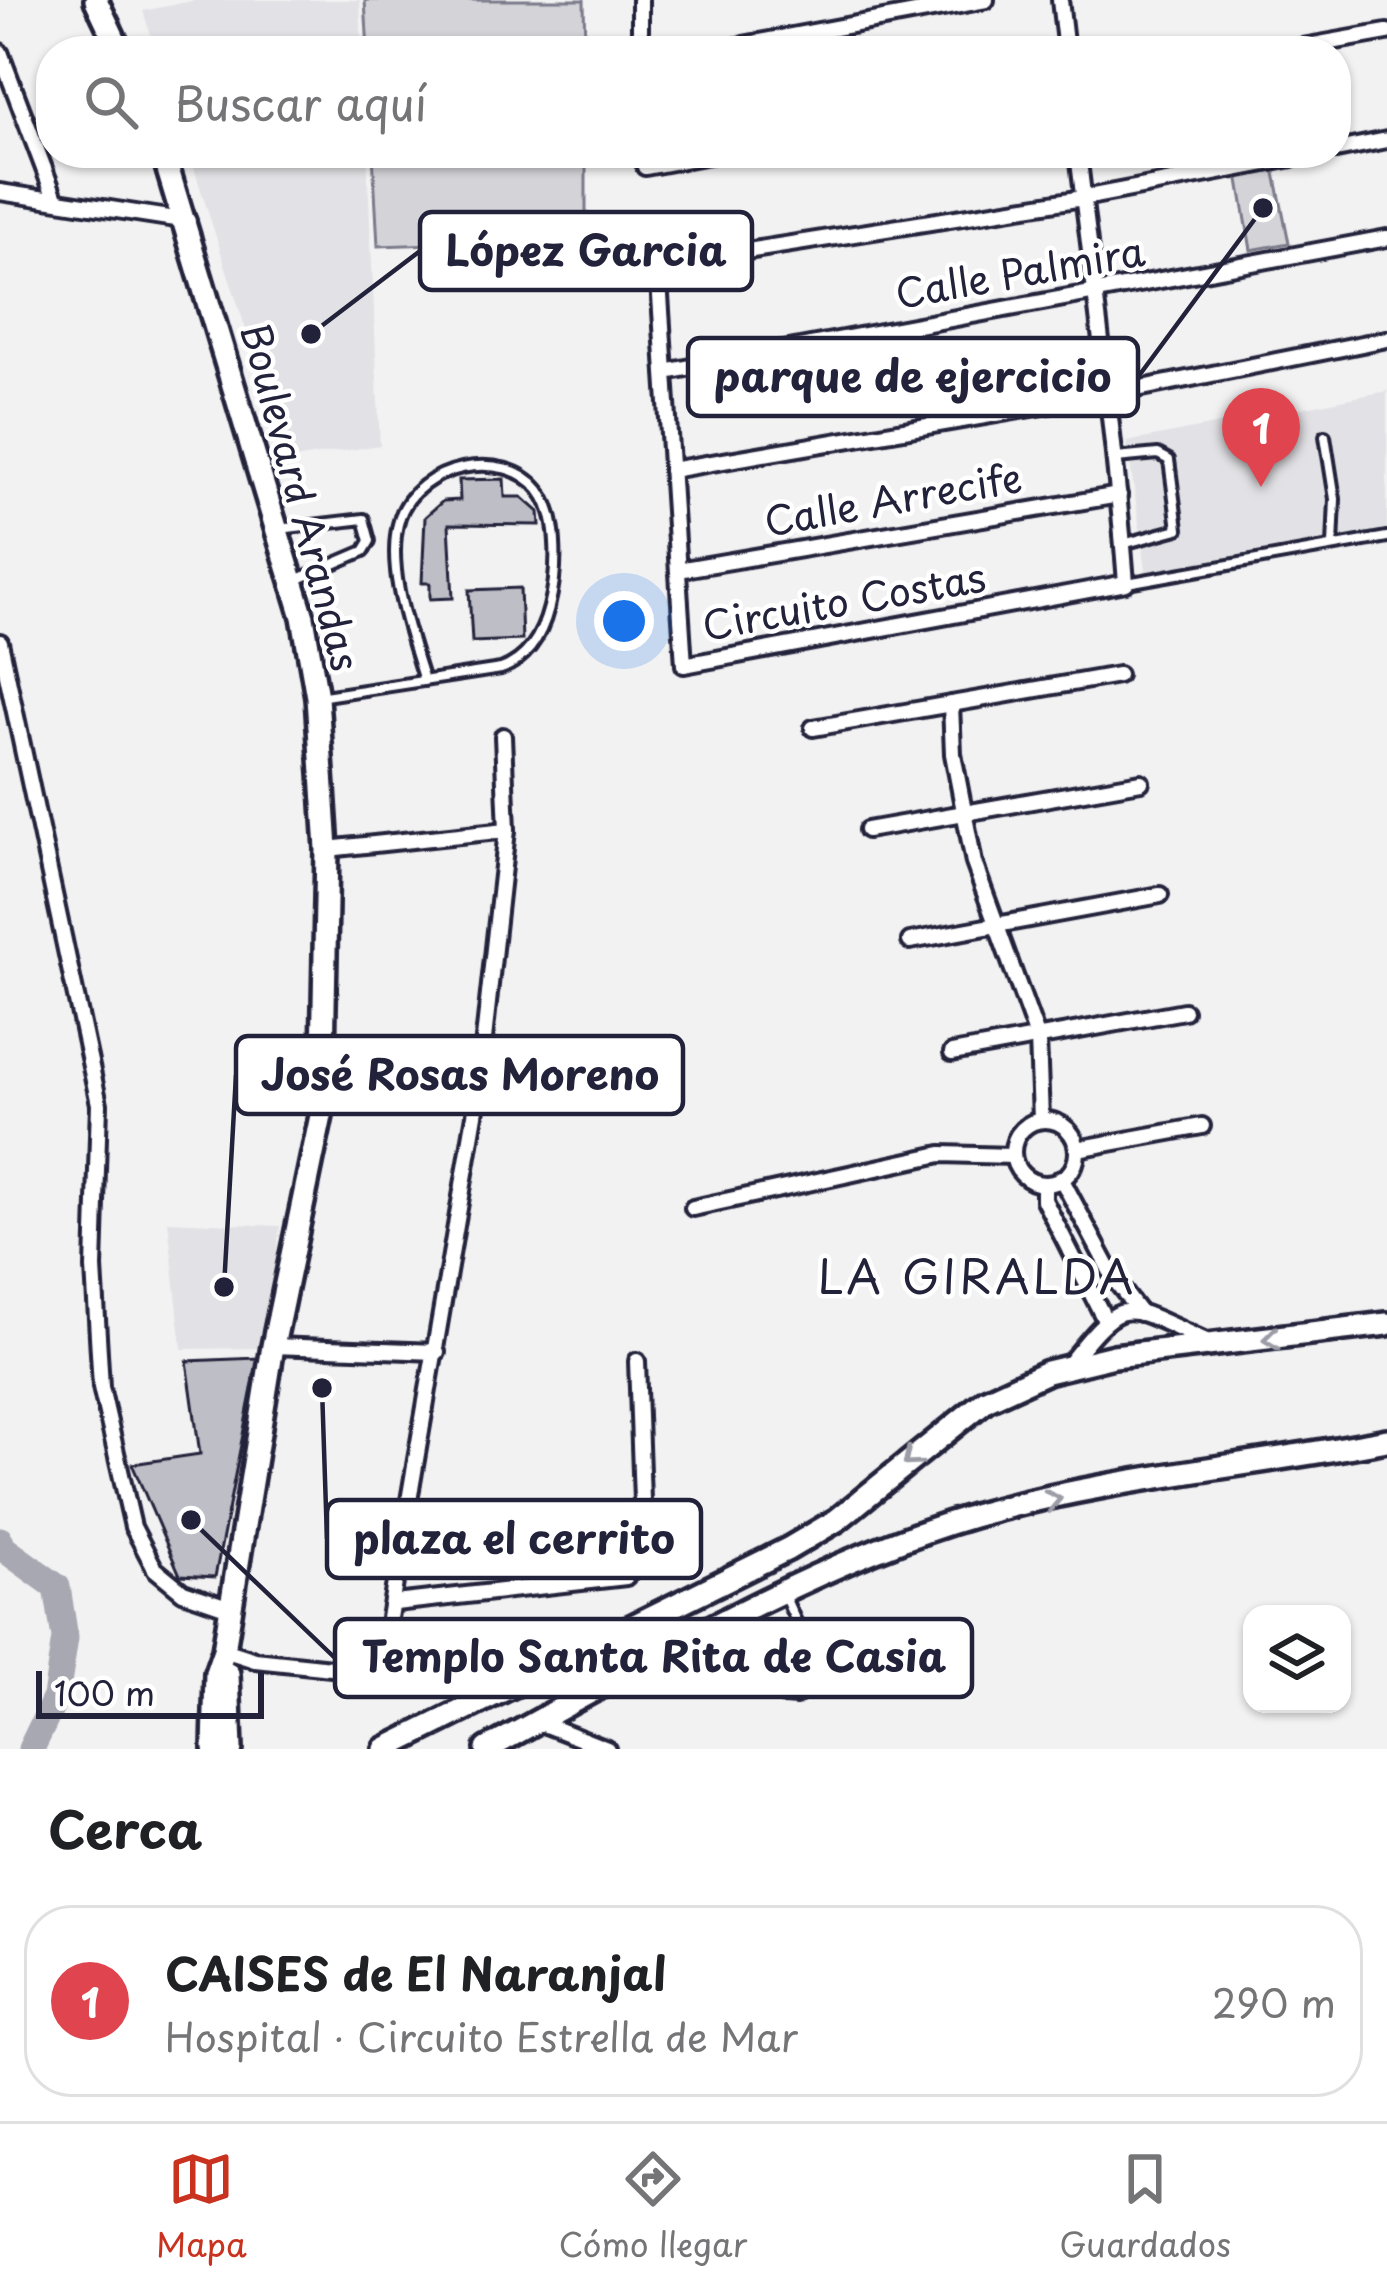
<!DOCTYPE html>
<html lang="es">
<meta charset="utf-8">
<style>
body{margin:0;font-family:"Playpen Sans",sans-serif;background:#f2f2f2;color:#202124}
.controls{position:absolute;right:36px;bottom:36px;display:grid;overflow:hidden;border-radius:24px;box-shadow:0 3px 9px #0004}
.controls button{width:108px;height:108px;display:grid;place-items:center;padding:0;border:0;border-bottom:3px solid #e0e0e0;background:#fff;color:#202124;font:60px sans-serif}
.scale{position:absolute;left:36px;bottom:30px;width:228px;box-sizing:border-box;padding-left:12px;border:6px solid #22223b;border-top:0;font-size:33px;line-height:42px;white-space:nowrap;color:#22223b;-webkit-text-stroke:9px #fff;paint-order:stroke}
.you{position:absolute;left:624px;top:621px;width:42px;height:42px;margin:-30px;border:9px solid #fff;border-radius:50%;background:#1a73e8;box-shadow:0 0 0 18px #1a73e833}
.badge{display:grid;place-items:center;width:78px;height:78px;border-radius:50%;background:#c8321e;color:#fff;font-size:39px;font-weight:700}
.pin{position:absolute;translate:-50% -99px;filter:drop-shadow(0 3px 6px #0008)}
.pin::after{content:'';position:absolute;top:63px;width:42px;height:36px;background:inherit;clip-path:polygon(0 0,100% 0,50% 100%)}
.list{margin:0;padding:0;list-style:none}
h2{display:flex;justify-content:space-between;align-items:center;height:156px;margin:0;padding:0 48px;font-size:51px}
h2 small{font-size:39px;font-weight:400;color:#757577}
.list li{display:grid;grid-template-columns:78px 1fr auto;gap:36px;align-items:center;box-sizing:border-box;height:192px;margin:0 24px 24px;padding:0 24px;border:3px solid #e0e0e0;border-radius:48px}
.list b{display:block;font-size:45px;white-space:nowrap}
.list p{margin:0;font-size:39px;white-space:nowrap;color:#757577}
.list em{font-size:39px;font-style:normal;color:#757577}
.icon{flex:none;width:66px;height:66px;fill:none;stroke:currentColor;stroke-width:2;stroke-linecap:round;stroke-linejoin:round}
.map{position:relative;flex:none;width:1387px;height:1749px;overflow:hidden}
.search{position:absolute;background:#fff;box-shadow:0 3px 9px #0004;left:36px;right:36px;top:36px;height:132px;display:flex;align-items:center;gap:30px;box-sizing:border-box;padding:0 42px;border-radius:48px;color:#757577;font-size:45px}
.sheet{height:372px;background:#fff}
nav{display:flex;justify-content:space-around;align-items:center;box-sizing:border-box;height:168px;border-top:3px solid #e0e0e0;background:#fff;font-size:33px;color:#757577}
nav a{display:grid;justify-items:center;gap:6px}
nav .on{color:#c8321e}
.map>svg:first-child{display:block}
.built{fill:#e2e2e6}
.green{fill:#d3d3d8;stroke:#7a7a8a;stroke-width:3}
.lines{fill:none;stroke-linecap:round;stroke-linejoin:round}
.river{stroke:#a8a8b2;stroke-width:27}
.building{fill:#bebec6;stroke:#22223b;stroke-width:3}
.lane-casing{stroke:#22223b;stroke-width:16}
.street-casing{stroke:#22223b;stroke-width:22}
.secondary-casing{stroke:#22223b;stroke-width:30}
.primary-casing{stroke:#22223b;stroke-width:30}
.lane{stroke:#fff;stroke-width:8}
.street{stroke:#fff;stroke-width:14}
.secondary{stroke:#fff;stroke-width:21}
.primary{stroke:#fff;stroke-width:21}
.oneway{stroke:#9c9ca7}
.labels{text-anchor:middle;stroke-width:9;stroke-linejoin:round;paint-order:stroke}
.street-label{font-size:39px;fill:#22223b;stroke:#fff}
.quarter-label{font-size:45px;letter-spacing:3px;fill:#22223b;stroke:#fff}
.leader{fill:none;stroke:#22223b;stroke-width:4.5}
.callout-dot{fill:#22223b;stroke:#fff;stroke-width:4.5}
.callout{fill:#fff;stroke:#22223b;stroke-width:4.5}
.callout-label{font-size:42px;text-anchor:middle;font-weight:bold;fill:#22223b}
</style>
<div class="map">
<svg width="1387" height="1749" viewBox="0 0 1387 1749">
<rect width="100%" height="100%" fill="#f2f2f3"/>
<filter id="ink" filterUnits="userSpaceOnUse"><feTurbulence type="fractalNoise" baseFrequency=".00833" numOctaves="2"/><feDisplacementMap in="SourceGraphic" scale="24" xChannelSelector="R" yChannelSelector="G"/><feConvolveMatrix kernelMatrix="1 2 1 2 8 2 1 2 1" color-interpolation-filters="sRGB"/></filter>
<g filter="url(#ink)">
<g class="built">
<polygon points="196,0 360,0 362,51 156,51 143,11"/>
<polygon points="189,153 367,153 380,445 288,460"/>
<polygon points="1387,391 1387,531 1147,577 1127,442"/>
<polygon points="168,1221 280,1226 264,1348 182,1349"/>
</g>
<g class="green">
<polygon points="365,0 584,0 585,51 368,51"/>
<polygon points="373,153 586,153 586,239 378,246"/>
<polygon points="1274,168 1289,243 1251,250 1238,174"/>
</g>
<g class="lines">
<polyline class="river" points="0,1540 3,1548 57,1587 65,1638 56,1697 31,1749"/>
</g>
<g class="building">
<polygon points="504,479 505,497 522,497 539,512 540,525 449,524 453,598 430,599 430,583 422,583 425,517 443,501 460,500 459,480"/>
<polygon points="520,588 522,640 472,642 469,590"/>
<polygon points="258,1358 215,1577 180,1575 132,1464 200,1454 187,1361"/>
</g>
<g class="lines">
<g class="lane-casing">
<g id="lane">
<polyline points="1325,436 1335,499 1333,546"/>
<polyline points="1116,458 1158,454 1169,460 1178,529 1123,544"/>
<polyline points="279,529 364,519 370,541 364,551 296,580"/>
<polyline points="1127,583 1387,537"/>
<path d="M318,697L501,669C528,659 542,635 549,607C557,576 561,518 539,490C504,446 417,466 400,517C384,566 410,634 424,681"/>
<polyline points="718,1628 784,1698 796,1699 822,1679 784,1595"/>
</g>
</g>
<g class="street-casing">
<g id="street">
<polyline points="640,0 640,51"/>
<polyline points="1060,0 1066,51"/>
<polyline points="711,51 986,0"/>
<polyline points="1280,51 1387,32"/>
<polyline points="0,52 55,198"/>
<polyline points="1336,150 1387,140"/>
<path d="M1078,153C1095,296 1115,439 1126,583L684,665L658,265L1083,198L1318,153"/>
<polyline points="645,167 720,153"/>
<polyline points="0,192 188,221"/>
<polyline points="665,372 1387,238"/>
<polyline points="671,470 1107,395 1387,339"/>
<polyline points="678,570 1119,495"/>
<polyline points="0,642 99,1104 94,1268 101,1387 133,1527 155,1569 183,1592 230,1608"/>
<polyline points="951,704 953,754 974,863 1038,1039 1041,1119"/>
<polyline points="813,728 1118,675"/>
<polyline points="867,830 1141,782"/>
<polyline points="327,849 507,830"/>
<polyline points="910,941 1160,895"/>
<polyline points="952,1053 1184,1011"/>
<circle cx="1045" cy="1152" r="32"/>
<polyline points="1077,1149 1202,1126"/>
<polyline points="1061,1178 1115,1280 1140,1313"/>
<polyline points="1044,1184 1044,1200 1104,1318"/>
<polyline points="693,1208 941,1154 1013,1156"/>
<polyline points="273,1346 437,1352"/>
<path d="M1068,1365C1127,1290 1123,1305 1206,1341"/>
<polyline points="395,1603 626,1577 644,1556 637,1361"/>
<polyline points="224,1650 255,1660 504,1686"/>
<polyline points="387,1675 384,1647 477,1103 507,830 503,736"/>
<polyline points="538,1722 607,1749"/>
</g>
</g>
<g class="secondary-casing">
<g id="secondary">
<polyline points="96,0 120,51"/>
<polyline points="163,153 303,617 317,697 327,849 322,1111 273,1346 224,1650 216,1673 214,1749"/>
<polyline points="228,1674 231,1749"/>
</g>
</g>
<g class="primary-casing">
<g id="primary">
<polyline points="385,1749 788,1549 837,1520 986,1400 1047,1372 1114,1356 1387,1324"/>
<path d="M487,1749C634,1669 814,1562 973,1516C1107,1478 1251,1466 1387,1440"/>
</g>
</g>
<use href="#lane" class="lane"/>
<use href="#street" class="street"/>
<use href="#secondary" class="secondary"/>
<use href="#primary" class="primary"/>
</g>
<defs><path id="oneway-chevron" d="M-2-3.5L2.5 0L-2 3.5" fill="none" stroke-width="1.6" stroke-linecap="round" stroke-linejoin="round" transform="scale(3)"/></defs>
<g class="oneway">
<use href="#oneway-chevron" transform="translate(1271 1339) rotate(173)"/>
<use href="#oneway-chevron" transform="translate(911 1459) rotate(140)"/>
<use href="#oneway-chevron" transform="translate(1053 1500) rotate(-12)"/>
</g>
</g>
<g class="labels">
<g class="street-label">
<text transform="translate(1020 273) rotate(-10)" y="14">Calle Palmira</text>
<text transform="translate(300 497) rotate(75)" y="14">Boulevard Arandas</text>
<text transform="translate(893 500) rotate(-10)" y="14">Calle Arrecife</text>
<text transform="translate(844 602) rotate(-10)" y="14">Circuito Costas</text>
</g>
<g class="quarter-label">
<text x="977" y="1294">LA GIRALDA</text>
</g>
</g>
<path class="leader" d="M311 334L420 251M1263 208L1138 377M224 1287L236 1075M322 1388L327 1539M191 1520L335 1658"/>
<g class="callout-dot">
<circle cx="311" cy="334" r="12"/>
<circle cx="1263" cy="208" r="12"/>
<circle cx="224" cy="1287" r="12"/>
<circle cx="322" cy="1388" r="12"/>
<circle cx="191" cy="1520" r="12"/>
</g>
<g class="callout">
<rect x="420" y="212" width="332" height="78" rx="12"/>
<rect x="688" y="338" width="450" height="78" rx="12"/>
<rect x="236" y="1036" width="447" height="78" rx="12"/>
<rect x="327" y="1500" width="374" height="78" rx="12"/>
<rect x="335" y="1619" width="637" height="78" rx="12"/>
</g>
<g class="callout-label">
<text x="586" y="266">López Garcia</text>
<text x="913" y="392">parque de ejercicio</text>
<text x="460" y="1090">José Rosas Moreno</text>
<text x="514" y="1554">plaza el cerrito</text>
<text x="654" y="1672">Templo Santa Rita de Casia</text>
</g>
</svg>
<div class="controls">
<button><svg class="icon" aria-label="layers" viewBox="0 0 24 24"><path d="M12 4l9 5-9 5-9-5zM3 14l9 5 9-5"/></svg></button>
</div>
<div class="scale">100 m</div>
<div class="you"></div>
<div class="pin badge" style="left:1261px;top:487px;background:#e0444e">1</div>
<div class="search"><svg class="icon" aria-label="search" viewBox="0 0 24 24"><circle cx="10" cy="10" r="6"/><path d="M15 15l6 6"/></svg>Buscar aquí</div>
</div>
<section class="sheet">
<h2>Cerca<small></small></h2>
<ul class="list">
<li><span class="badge" style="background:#e0444e">1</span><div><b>CAISES de El Naranjal</b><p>Hospital · Circuito Estrella de Mar</p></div><em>290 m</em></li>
</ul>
</section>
<nav>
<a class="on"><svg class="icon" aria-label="map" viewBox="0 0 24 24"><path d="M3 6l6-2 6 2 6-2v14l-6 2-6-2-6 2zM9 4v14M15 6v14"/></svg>Mapa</a>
<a><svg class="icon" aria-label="directions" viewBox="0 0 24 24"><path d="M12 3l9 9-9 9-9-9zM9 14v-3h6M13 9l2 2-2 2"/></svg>Cómo llegar</a>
<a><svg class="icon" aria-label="saved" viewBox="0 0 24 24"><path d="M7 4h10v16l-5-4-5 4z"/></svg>Guardados</a>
</nav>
